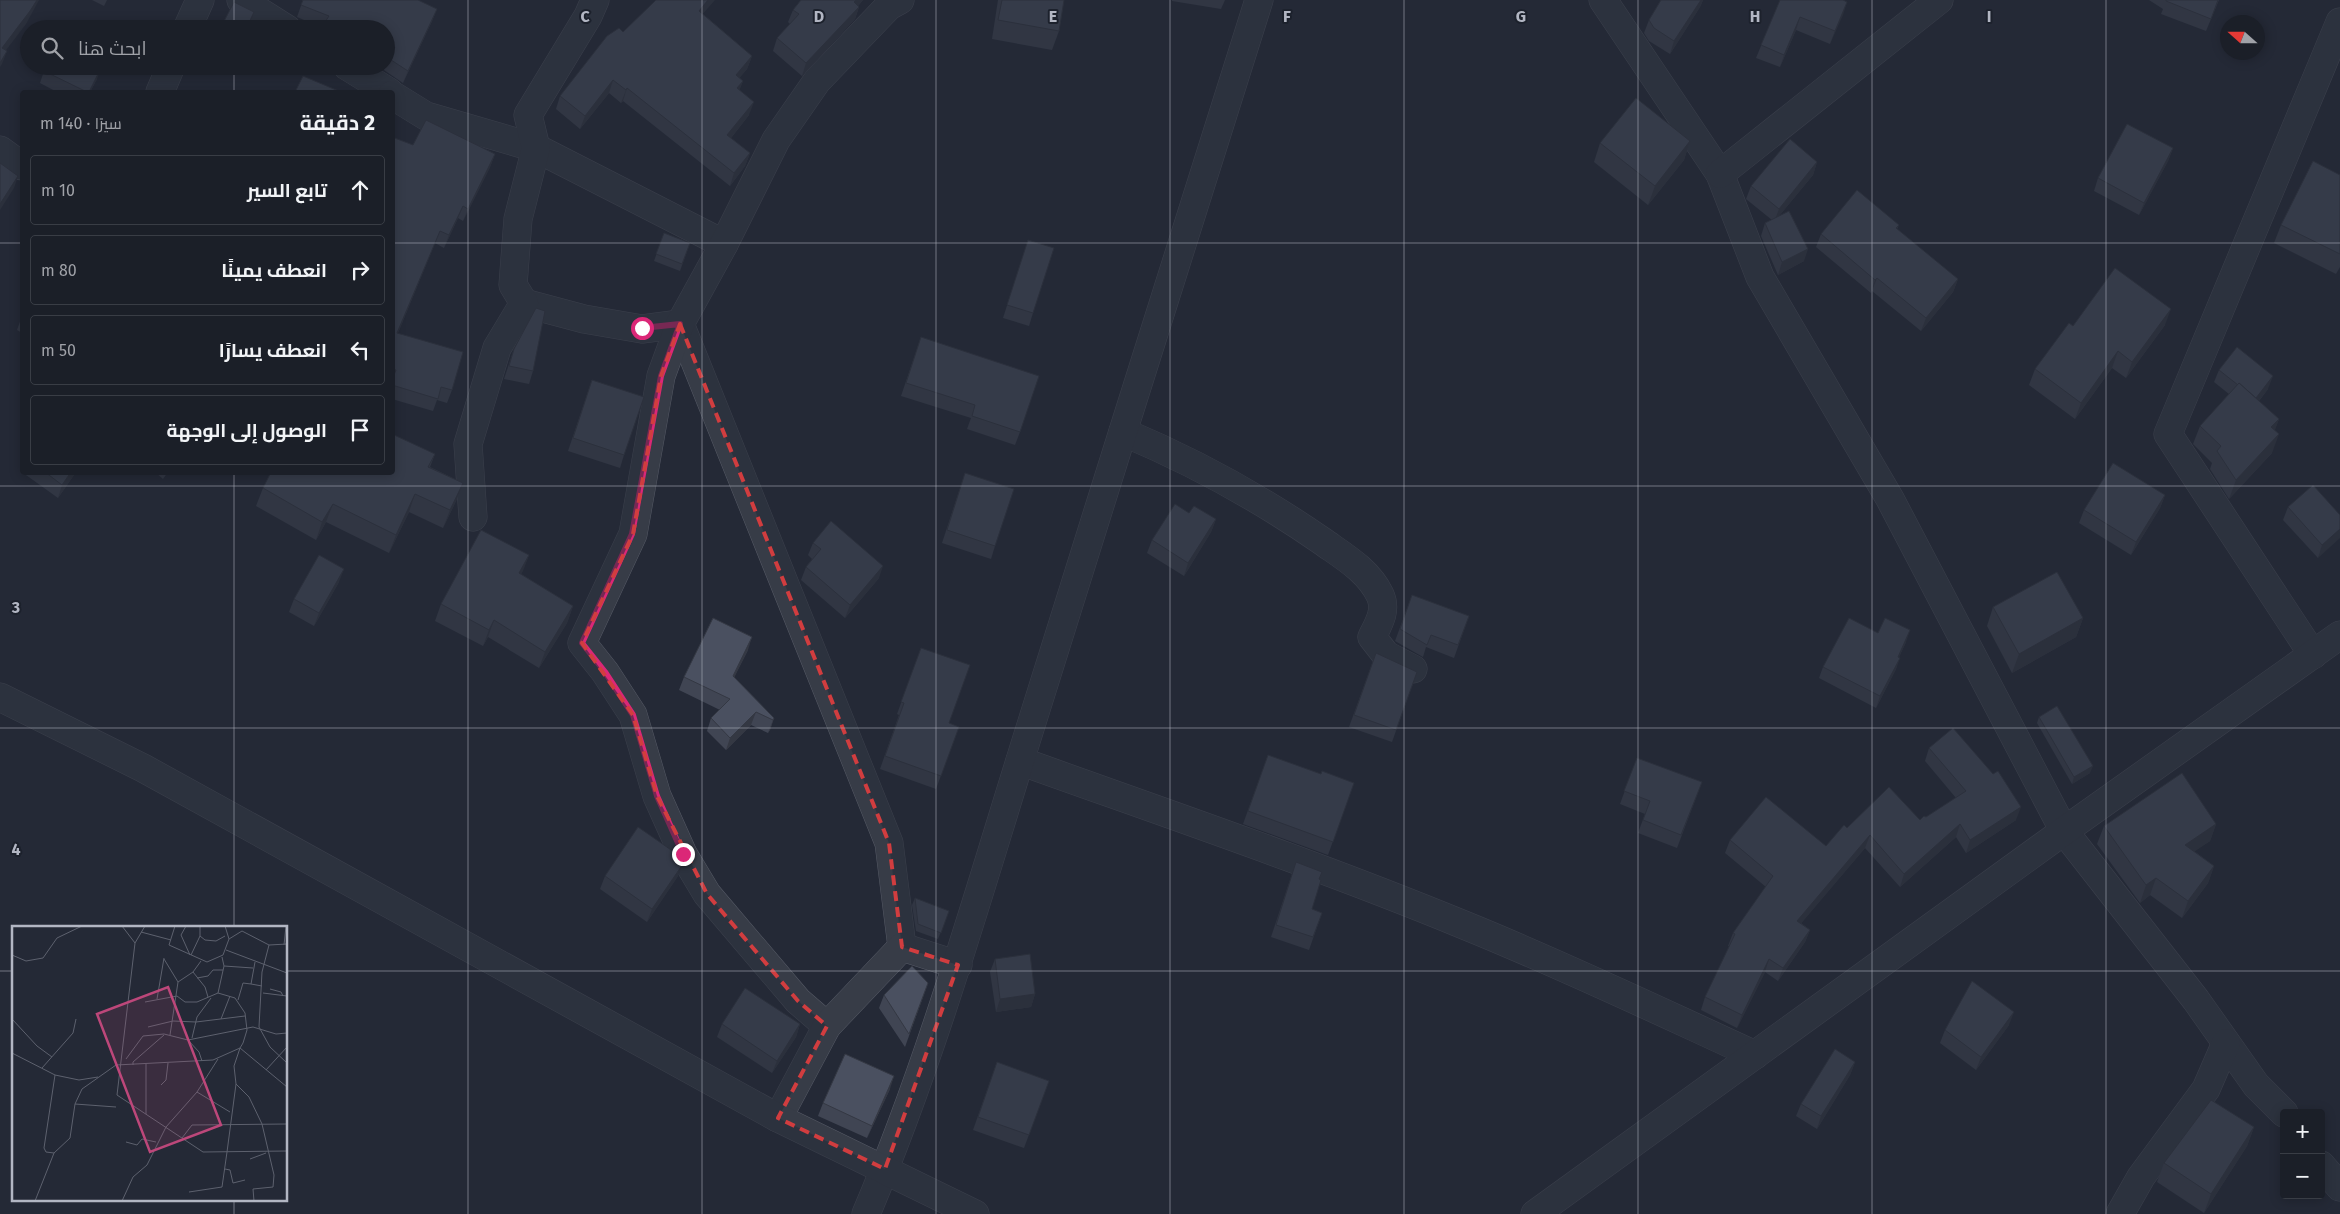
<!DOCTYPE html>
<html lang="ar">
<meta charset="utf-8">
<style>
body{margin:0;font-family:"Fira Sans",Cairo,sans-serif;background:#282c34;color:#f1f3f6;direction:rtl}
.controls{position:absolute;right:15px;bottom:15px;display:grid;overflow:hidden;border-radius:5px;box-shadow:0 2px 12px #0003}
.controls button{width:45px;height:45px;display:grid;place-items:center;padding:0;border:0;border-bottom:1px solid #393d45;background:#1b1f28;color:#f1f3f6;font:25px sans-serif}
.compass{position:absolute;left:2220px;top:15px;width:45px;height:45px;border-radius:50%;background:#1b1f28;box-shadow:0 2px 12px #0003;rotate:291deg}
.stop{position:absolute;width:15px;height:15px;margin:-11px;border:4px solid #db2777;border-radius:50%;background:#fff}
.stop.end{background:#db2777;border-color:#fff;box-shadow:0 1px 5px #0008}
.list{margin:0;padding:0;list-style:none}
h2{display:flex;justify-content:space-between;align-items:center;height:65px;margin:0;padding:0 20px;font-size:21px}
h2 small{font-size:16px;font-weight:400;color:#a0a2a8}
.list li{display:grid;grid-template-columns:32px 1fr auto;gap:15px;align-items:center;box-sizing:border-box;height:70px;margin:0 10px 10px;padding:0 10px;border:1px solid #393d45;border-radius:5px}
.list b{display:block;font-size:19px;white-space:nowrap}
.list em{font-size:16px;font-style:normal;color:#a0a2a8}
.icon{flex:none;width:28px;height:28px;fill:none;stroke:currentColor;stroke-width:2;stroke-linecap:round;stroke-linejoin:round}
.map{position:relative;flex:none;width:2340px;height:1214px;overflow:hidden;direction:ltr}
.search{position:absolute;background:#1b1f28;box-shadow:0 2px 12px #0003;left:20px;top:20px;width:375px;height:55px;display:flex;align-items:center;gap:12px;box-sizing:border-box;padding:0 18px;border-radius:28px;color:#a0a2a8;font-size:19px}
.panel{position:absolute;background:#1b1f28;box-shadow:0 2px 12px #0003;left:20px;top:90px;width:375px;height:385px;border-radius:5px;direction:rtl}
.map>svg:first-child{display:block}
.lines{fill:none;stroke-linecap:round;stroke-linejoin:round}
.minor-casing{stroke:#555965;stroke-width:29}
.tertiary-casing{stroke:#555965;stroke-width:29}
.minor{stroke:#373c47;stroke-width:28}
.tertiary{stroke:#373c47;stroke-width:28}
.wall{fill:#404553}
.shaded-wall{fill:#343843}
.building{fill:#4a5060;stroke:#343843}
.route{stroke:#db2777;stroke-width:6}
.marked{fill:none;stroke:#d13d3f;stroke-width:4;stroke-dasharray:10 6;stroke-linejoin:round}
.grid{fill:none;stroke:#b2b6c3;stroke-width:1;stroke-opacity:0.55}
.inset-road{fill:none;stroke:#5d616e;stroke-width:1}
.view{fill:#bd477a;fill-opacity:0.15;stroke:#bd477a;stroke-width:2.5}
.inset-edge{fill:none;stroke:#b2b6c3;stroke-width:2.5}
.grid-label{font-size:16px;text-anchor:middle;font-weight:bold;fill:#b2b6c3;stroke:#1c212c;stroke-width:4;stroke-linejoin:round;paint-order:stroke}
</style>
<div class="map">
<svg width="2340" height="1214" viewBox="0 0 2340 1214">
<rect width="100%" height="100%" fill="#242936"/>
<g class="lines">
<g class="minor-casing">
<g id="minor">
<polyline points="241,0 287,29"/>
<polyline points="1603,0 1720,174 1760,277 1890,499 2064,831 2196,1000 2256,1085 2284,1113"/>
<polyline points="187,29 200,0"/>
<polyline points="347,66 389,92"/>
<polyline points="160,92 171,66"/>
<polyline points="392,95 426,116 536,148 724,244"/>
<polyline points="0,150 22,166"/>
<polyline points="1720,174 1939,0"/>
<polyline points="524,303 584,319 642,329 680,324"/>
<polyline points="680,324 889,843 902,947 958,965"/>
<path d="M1123,432C1192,461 1260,498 1322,541C1343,556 1368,570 1380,595C1387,610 1379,623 1372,637L1386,655L1413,669"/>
<polyline points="473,517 468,444 497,348 524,303 513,285 518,219 536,148 528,115 588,16 595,0"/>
<polyline points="2313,655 2168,434 2340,22"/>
<path d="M1020,761C1168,814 1318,865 1464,925C1563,965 1659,1011 1755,1055"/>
<polyline points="827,1026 798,1001 707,894 683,854 657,796 633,715 605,672 582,643 633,534 661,376 680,324 724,244 776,140 817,81 889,6 900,0"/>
<polyline points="778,1118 827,1026 902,947"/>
<polyline points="2321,1165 2340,1187"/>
<path d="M866,1214C934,1054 980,887 1032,722C1107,481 1183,241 1259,0"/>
<polyline points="2120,1214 2141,1177 2206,1089 2226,1043"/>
</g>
</g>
<g class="tertiary-casing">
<g id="tertiary">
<polyline points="0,697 143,768 778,1118 975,1214"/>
<polyline points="1535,1214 2064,831 2340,635"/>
</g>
</g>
<use href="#minor" class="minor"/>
<use href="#tertiary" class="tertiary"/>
</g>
<g class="wall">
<polygon points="92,0 107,0 104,6"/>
<polygon points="303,0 437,9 432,21 403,83 384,70 385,66 386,66 386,29 323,29 323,28 297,17"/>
<polygon points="801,0 863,0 858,6 859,7 855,19 802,76 773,51 777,38 790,24 788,22 793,10"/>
<polygon points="998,0 1064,0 1059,31 1052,50 992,39"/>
<polygon points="1172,0 1225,0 1221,9 1172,1"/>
<polygon points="1661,0 1703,0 1700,7 1670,54 1649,41 1644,33 1649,20"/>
<polygon points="1780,0 1847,2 1830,44 1796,30 1780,67 1756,58"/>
<polygon points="2149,0 2219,0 2206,31 2161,14 2163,9"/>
<polygon points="703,14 752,56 747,69 739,78 743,81 739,90 749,115 731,138 750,153 745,166 730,186 623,101 621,103 609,93 580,129 556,109 560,96 623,32"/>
<polygon points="217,66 228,66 226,71"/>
<polygon points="44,71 97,79 90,92 57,92 40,83"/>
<polygon points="392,137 413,145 495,154 490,167 463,221 458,218 444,248 435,243 398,333 452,390 447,403 437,400 433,411 392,399"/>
<polygon points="1690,141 1684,160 1648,205 1594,162 1600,143"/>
<polygon points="2173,148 2168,161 2139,215 2094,191 2098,178"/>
<polygon points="1817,162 1813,175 1779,216 1804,261 1778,275 1761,236 1765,223 1772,220 1746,199 1751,186"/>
<polygon points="2340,175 2340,267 2336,274 2274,243 2281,225"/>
<polygon points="1899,225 1897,229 1958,279 1953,292 1921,331 1872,291 1871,293 1816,247 1821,234"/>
<polygon points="664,233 690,243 680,271 654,261"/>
<polygon points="1028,240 1033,313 1029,326 1003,318"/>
<polygon points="22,316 22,333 17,330"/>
<polygon points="2165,325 2126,378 2112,368 2075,419 2029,385 2035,369 2073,326"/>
<polygon points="921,337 1020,432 1015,445 967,429 971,418 901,396"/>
<polygon points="514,349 533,371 529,384 504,379"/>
<polygon points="2219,370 2268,389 2259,401 2279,419 2274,431 2272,453 2229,499 2210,469 2212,463 2193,444 2200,426 2229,394 2214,382"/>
<polygon points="592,380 624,455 620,468 568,451"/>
<polygon points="435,454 430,467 463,483 456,501 443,528 409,512 389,553 326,522 316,540 256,506 263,488"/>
<polygon points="26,472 76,472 58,498 26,475"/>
<polygon points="155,472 168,472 163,479"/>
<polygon points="965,473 995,546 991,559 942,543"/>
<polygon points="2165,495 2160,508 2131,555 2079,523 2084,510"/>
<polygon points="2288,507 2340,515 2318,558 2283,520"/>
<polygon points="1189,513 1216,519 1211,532 1184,576 1147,553 1152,540"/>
<polygon points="813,543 879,578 845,618 801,580 806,567 812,559 808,555"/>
<polygon points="529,555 521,574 573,606 567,623 539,668 488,637 483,646 435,621 441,604"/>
<polygon points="339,582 314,626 289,612 294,599"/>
<polygon points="1412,595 1469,616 1454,658 1426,647 1423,657 1395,641"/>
<polygon points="1993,607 2083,618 2076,637 2012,673 1987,626"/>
<polygon points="1878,633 1906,642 1899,657 1896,669 1876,708 1819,678 1823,667"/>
<polygon points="921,648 949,723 959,727 936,789 880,769 899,715 897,714"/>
<polygon points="748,650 734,677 774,718 770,730 768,733 751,725 726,750 707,731 711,718 720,710 679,690 684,677"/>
<polygon points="1376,653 1417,672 1392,742 1349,727"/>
<polygon points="2039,717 2090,773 2072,784 2037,723"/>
<polygon points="1929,748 2016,820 1966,853 1956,837 1900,887 1865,848 1801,923 1810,930 1805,942 1778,981 1765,972 1737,1028 1701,1010 1705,997 1730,946 1728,946 1733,933 1766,887 1725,853 1730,840 1826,846 1847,828 1920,820 1926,817 1956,798 1925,761"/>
<polygon points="1268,755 1321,774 1354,783 1328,855 1243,824"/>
<polygon points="1637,758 1702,782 1677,848 1638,833 1645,814 1620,804"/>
<polygon points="2216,824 2210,841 2194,851 2214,866 2208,883 2182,918 2150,895 2140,903 2097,844 2104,826"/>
<polygon points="1296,862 1319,879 1312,909 1322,913 1309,950 1271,937"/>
<polygon points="605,876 678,876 647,922 600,889"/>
<polygon points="915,898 949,911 938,939 916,931 912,905"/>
<polygon points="995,959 1035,994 1031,1007 996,1012 990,972"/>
<polygon points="928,983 905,1047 879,1008 884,995"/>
<polygon points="722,1024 800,1024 796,1037 772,1073 717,1037"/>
<polygon points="2009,1025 1976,1070 1940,1043 1945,1030"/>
<polygon points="997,1062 1049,1081 1024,1148 973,1130"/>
<polygon points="1855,1062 1850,1075 1817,1129 1796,1116 1801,1104"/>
<polygon points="890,1089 867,1138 818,1116 823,1103"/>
<polygon points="2254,1127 2247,1146 2204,1213 2157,1182 2164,1163"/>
</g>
<g class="shaded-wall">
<polygon points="37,0 39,0 26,24 0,58 2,48"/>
<polygon points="708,0 715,0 694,24 699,11"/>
<polygon points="856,0 863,0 850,15 854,2"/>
<polygon points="1701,0 1703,0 1700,7 1670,54 1674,41"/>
<polygon points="1847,2 1843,15 1830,44 1835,31"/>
<polygon points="859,7 855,19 802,76 806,63"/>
<polygon points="437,9 432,21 403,83 408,71"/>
<polygon points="254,12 248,29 246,29"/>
<polygon points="1800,17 1796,30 1780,67 1784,55"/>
<polygon points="7,51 2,64 0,67 0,63"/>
<polygon points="752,56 747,69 731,88 736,75"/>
<polygon points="102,66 97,79 90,92 89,92"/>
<polygon points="613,80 609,93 580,129 585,116"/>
<polygon points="743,81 738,94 737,88"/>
<polygon points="627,88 623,101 621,103 626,90"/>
<polygon points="754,102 749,115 723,148 727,135"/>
<polygon points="1690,141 1684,160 1648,205 1655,186"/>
<polygon points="2173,148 2168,161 2139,215 2144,203"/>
<polygon points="750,153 745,166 730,186 734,173"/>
<polygon points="495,154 490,167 463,221 468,209"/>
<polygon points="1817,162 1813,175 1774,222 1779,209"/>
<polygon points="18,176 14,188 0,210 0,204"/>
<polygon points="463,206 458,218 444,248 449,235"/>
<polygon points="440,231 435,243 393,345 397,333"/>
<polygon points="1808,249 1804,261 1778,275 1782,262"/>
<polygon points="1877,278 1872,291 1871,293 1875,280"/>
<polygon points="1958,279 1953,292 1921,331 1926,318"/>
<polygon points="2171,309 2165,325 2126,378 2132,362"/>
<polygon points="2118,351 2112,368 2075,419 2081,403"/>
<polygon points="2273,376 2268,389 2250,412 2255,399"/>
<polygon points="2279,419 2272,438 2271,427"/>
<polygon points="2279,434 2272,453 2229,499 2236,480"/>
<polygon points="71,472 76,472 58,498 62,485"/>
<polygon points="463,483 456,501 443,528 450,510"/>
<polygon points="415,494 409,512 389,553 396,535"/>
<polygon points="2165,495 2160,508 2131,555 2136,542"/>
<polygon points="333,504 326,522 316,540 322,522"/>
<polygon points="1216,519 1211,532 1184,576 1188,563"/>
<polygon points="2340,529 2340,538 2318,558 2322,545"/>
<polygon points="529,555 523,571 513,589 519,573"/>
<polygon points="883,566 879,578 845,618 850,605"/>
<polygon points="344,569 339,582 314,626 319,613"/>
<polygon points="573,606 567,623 539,668 545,652"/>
<polygon points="2083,618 2076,637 2012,673 2019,654"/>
<polygon points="494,620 488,637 483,646 489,630"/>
<polygon points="1910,630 1906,642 1894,668 1898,657"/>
<polygon points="752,637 748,650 729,688 733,676"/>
<polygon points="1900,658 1896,669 1876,708 1880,696"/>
<polygon points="756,712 751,725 726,750 730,738"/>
<polygon points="774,718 770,730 768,733 773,720"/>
<polygon points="2093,766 2090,773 2072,784 2074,777"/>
<polygon points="2021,807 2016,820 1966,853 1970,840"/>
<polygon points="1960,824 1956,837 1900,887 1904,874"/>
<polygon points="2216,824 2210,841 2179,862 2185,845"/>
<polygon points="1870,835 1865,848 1793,933 1797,921"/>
<polygon points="683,864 678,876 647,922 652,909"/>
<polygon points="2214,866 2208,883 2182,918 2188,901"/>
<polygon points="2156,878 2150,895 2140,903 2146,885"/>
<polygon points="1810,930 1805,942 1778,981 1783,968"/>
<polygon points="1769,959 1765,972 1737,1028 1742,1015"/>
<polygon points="1035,994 1031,1007 996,1012 1000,999"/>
<polygon points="2014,1012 2009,1025 1976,1070 1981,1057"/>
<polygon points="800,1024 796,1037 772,1073 777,1061"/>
<polygon points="1855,1062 1850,1075 1817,1129 1821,1116"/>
<polygon points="894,1076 890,1089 867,1138 872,1126"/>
<polygon points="2254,1127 2247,1146 2204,1213 2211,1194"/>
</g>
<g class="building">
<polygon points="0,0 37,0 30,11 2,48 7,51 0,63"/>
<polygon points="303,0 418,0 437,9 408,71 388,58 390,54 386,53 386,29 338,29 325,22 329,16 301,5"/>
<polygon points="656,0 708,0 699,11 752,56 736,75 743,81 737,88 754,102 727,135 750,153 734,173 627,88 626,90 613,80 585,116 560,96 607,36 619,28 623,32"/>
<polygon points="801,0 856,0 854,2 859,7 806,63 777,38 799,14 793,10"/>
<polygon points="1002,0 1064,0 1059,31 998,20"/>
<polygon points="1661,0 1701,0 1674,41 1654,28 1649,20"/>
<polygon points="1780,0 1843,0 1847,2 1835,31 1800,17 1784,55 1761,45"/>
<polygon points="2166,0 2218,0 2211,19 2166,1"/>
<polygon points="234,2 254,12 246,29 220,29"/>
<polygon points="46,66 102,66 89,92 87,92 44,71"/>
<polygon points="303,76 341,92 295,92"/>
<polygon points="1636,98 1690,141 1655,186 1600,143"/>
<polygon points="426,120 495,154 468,209 463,206 449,235 440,231 397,333 463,352 452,390 441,387 438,399 392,385 392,380 396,370 392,369 392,137 413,145"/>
<polygon points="2127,124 2173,148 2144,203 2098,178"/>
<polygon points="1790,139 1817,162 1779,209 1751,186"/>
<polygon points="2313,161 2340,175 2340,254 2281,225"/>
<polygon points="0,163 18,176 0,204"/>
<polygon points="1857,190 1899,225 1896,228 1958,279 1926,318 1877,278 1875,280 1821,234"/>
<polygon points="1789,211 1808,249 1782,262 1765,223"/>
<polygon points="664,233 690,243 682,264 656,254"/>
<polygon points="1028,240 1054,248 1033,313 1007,305"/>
<polygon points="2115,268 2171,309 2132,362 2118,351 2081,403 2035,369 2069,323 2073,326"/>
<polygon points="536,308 545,311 533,371 509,366 514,349"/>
<polygon points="921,337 1039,376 1020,432 972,416 975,405 906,383"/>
<polygon points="2237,347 2273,376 2256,398 2239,383 2238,385 2219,370"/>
<polygon points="592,380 644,397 624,455 573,438"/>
<polygon points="2239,383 2279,419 2271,427 2279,434 2236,480 2217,451 2221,446 2200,426"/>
<polygon points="392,434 435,454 428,467 463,483 450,510 415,494 396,535 333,504 322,522 263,488 271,472 392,472"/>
<polygon points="2113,463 2165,495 2136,542 2084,510"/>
<polygon points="45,472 71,472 62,485"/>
<polygon points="965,473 1014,489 995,546 947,530"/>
<polygon points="2313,485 2340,515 2340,529 2322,545 2288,507"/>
<polygon points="1175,504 1189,513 1194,506 1216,519 1188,563 1152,540"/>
<polygon points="831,521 883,566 850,605 806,567 821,549 813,543"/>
<polygon points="481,530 529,555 519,573 573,606 545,652 494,620 489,630 441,604"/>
<polygon points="319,555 344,569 319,613 294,599"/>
<polygon points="2057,572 2083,618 2019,654 1993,607"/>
<polygon points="1412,595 1469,616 1458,645 1431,635 1427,645 1400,629"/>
<polygon points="713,618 752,637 733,676 774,718 773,720 756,712 730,738 711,718 730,699 684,677"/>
<polygon points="1849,618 1878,633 1885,618 1910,630 1898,657 1900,658 1880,696 1823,667"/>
<polygon points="921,648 970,665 949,723 959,727 941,776 885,756 904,703 901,702"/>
<polygon points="1376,653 1417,672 1396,730 1354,715"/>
<polygon points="2057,706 2093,766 2074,777 2039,717"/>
<polygon points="1953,728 1993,774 1998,771 2021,807 1970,840 1960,824 1904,874 1870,835 1797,921 1810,930 1783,968 1769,959 1742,1015 1705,997 1735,934 1733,933 1773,876 1730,840 1766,797 1826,846 1844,825 1847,828 1889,787 1920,820 1924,816 1926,817 1966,791 1929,748"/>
<polygon points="1268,755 1321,774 1322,771 1354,783 1333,842 1248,811"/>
<polygon points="1637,758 1702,782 1681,835 1643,820 1650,801 1624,791"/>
<polygon points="2182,773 2216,824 2185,845 2214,866 2188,901 2156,878 2146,885 2104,826"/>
<polygon points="638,827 677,854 683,864 652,909 605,876"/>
<polygon points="1296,862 1322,872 1319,879 1321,880 1312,909 1322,913 1313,937 1276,925"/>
<polygon points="915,898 949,911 941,933 918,924"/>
<polygon points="1030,954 1035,994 1000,999 995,959"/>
<polygon points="912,966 928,983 909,1034 884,995"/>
<polygon points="1972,981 2014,1012 1981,1057 1945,1030"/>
<polygon points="745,988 800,1024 777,1061 722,1024"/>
<polygon points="1835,1049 1855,1062 1821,1116 1801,1104"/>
<polygon points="845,1054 894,1076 872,1126 823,1103"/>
<polygon points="997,1062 1049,1081 1029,1135 978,1117"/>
<polygon points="2211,1100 2254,1127 2211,1194 2164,1163"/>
</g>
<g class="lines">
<polyline class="route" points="642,328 680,324 661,376 632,534 582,643 605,672 633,715 657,796 683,854"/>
</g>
<path d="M0 0H2340V1214H0ZM680,324L889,843L902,947L958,965L885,1169L778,1118L827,1026L798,1001L707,894L657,796L633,715L582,643L633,534L661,376Z" fill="#242936" fill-opacity=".55" fill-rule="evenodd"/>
<path class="marked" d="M680,324L889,843L902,947L958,965L885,1169L778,1118L827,1026L798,1001L707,894L657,796L633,715L582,643L633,534L661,376Z"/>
<path class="grid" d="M234,0V29M468,0V1214M702,0V1214M936,0V1214M1170,0V1214M1404,0V1214M1638,0V1214M1872,0V1214M2106,0V1214M234,66V92M0,243H22M392,243H2340M234,472V928M0,486H2340M0,728H2340M0,971H14M286,971H2340M234,1200V1214"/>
<g transform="translate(12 926)">
<rect width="275" height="275" fill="#242936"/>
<path class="inset-road" d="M110,0L123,17M133,0L123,17L105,169L191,226L275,225M163,0L157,19L195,36L211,29L217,13L213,0M174,0L169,9L178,29M188,0V10L193,14L204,15L213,10M129,6L159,14M217,13L230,5L257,19L275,18M257,19L250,46L247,101L258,121L275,137M272,19L274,0M214,24L275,47M0,29L14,35L31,32L45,12L70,0M179,29L188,10M152,33L166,56M243,36L239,58L250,60M212,40L241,42M181,46L193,61L196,71M185,52L196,50L201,44H211M258,63L269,66L271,70M206,67L212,40L210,31M251,67L275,70M145,73L152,32M226,74L231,57L239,58M0,93L25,120L40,131M209,93L218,70M136,101L161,95L184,96L233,90M158,109L166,56L181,46L189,35M180,112L185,91L199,72M176,114L241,101L264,108L275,107M0,127L43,149L67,154L86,151M114,133L131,110L152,108L176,114L187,126L190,135M121,139V136L152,109M30,142L61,107L64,93M254,144L275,121M224,158L237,171L250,198L262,249L261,261L241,263L242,275M149,159L154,154L156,137M185,166L218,186M63,178L104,181M134,188V138M170,212L180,199L275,198M114,216L125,219L130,213L144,216M215,226L224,158L222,140L228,122L275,161M42,227L34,226L32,222L43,149M238,233L254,227M213,243L218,244L221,257L233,254M177,266L210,261L215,226M23,275L42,227L58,212L63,178L70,163L104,139L201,134L228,122L231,117L235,104L233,87L223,72L206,67L185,76H173L165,70L133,76M110,275L121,251L135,239L154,201L185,166L206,133"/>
<path class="view" d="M156,61L209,199L138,226L85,88Z"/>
<rect width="275" height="275" class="inset-edge"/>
</g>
<g class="grid-label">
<text x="585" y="22">C</text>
<text x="819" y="22">D</text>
<text x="1053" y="22">E</text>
<text x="1287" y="22">F</text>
<text x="1521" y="22">G</text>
<text x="1755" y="22">H</text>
<text x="1989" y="22">I</text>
<text x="16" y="613">3</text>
<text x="16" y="855">4</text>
</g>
</svg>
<div class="controls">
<button>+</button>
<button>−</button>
</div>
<svg class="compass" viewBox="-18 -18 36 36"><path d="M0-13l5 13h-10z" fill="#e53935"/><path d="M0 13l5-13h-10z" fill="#a0a2a8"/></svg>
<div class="stop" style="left:642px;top:328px"></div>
<div class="stop end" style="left:683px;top:854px"></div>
<div class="search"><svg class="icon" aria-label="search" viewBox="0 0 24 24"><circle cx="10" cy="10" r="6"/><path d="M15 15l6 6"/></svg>ابحث هنا</div>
<section class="panel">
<h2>2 دقيقة<small>سيرًا · 140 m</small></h2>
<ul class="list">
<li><svg class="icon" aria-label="ahead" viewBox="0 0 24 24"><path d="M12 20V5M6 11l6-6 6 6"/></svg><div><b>تابع السير</b></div><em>10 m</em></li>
<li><svg class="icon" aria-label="right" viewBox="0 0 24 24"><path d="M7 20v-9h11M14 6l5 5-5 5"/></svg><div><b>انعطف يمينًا</b></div><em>80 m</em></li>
<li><svg class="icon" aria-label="left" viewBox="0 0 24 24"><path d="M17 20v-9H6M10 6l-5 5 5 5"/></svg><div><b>انعطف يسارًا</b></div><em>50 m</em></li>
<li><svg class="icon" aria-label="arrive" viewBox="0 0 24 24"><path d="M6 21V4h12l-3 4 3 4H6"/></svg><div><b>الوصول إلى الوجهة</b></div></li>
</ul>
</section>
</div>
